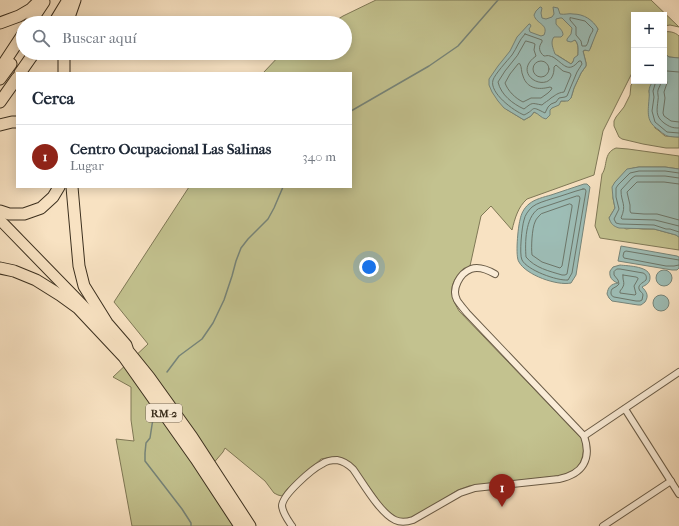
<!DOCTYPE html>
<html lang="es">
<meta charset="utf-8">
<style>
body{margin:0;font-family:"IM FELL French Canon",serif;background:#f6f6f7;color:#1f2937}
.controls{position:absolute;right:12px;top:12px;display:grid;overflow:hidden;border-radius:0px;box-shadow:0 2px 10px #0003}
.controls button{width:36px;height:36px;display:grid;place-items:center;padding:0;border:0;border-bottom:1px solid #e0e1e3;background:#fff;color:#1f2937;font:20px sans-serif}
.you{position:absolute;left:369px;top:267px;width:14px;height:14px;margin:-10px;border:3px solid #fff;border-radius:50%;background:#1a73e8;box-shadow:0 0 0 6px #1a73e833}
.badge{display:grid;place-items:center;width:26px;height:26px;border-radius:50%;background:#8f2418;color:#fff;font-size:13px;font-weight:700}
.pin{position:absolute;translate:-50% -33px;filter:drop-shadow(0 1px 2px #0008)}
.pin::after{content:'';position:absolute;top:21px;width:14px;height:12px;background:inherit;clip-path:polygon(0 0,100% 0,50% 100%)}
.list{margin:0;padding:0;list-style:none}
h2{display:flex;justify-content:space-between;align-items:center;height:52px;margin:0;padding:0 16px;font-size:17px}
h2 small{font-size:13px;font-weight:400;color:#747a83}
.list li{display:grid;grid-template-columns:26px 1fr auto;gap:12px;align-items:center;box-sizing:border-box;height:64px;padding:0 16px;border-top:1px solid #e0e1e3}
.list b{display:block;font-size:15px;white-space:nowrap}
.list p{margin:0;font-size:13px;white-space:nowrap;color:#747a83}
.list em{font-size:13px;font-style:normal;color:#747a83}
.icon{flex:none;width:22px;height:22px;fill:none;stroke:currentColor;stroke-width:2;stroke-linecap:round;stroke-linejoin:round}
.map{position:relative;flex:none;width:679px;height:526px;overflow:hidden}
.search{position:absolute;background:#fff;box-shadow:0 2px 10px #0003;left:16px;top:16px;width:336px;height:44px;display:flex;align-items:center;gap:10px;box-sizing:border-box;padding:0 14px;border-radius:22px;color:#747a83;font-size:15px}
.panel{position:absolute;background:#fff;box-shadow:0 2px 10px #0003;left:16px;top:72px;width:336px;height:116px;border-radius:0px}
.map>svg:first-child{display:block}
.green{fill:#c3c28f;stroke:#7f7856;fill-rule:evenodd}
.water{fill:#9dbdb6;stroke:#768479;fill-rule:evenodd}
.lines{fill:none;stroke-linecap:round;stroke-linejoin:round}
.shore{stroke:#6c766a;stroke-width:1}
.stream{stroke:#768479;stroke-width:1.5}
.minor-casing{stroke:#6a5c47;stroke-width:8}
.trunk-casing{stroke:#3b2f1e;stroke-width:12}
.motorway-casing{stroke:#3b2f1e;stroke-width:13}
.minor{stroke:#faecd7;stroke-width:6}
.trunk{stroke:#f8e2c2;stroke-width:10}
.motorway{stroke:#f8e2c2;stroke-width:11}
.labels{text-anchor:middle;stroke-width:3;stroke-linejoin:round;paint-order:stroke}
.shield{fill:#faecd7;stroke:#746856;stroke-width:1}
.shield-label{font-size:11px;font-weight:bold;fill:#3b2f1e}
</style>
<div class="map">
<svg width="679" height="526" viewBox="0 0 679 526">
<rect width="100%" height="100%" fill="#f8e2c2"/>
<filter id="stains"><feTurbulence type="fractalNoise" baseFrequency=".005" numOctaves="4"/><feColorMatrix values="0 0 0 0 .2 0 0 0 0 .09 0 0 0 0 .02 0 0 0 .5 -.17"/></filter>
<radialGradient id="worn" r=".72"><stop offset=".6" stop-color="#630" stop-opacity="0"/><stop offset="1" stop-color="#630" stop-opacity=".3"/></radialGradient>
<g class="green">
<path d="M376,0H651L679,27L670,25L664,26V15H634V69L603,131L594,175L527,199C518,207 515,218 512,230L491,206L481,216L470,266C450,278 447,291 459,311L582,439C584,446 584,451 582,458C578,471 571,473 558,476L469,486L458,490L416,516L410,518L403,519L397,518L385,509L354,466C344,458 334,456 321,459L287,489L282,496L278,495L274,493L265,481L225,448L223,452L205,473L241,526H132L116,439L134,441L131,420V387L113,377L148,344L114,302L189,187H351V73H263L282,53H345V23H332L343,16ZM590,20L598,29C597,33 595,34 594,37C592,41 592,45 590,49L583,51L586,63V66L581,73L574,88L571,98L565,101H561L541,116L539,114L534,112L531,116L524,120L506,109L539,74C543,74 545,72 545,68L557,55L571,64L578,55C578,50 579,45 575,40H573Z"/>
<path d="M664,32C669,31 675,32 679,36V58L669,57L664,53Z"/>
<polygon points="635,81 653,81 649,91 655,128 658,130 665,136 679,137 679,148 666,148 643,144 622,139 619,137 614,126 614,121 616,117 624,107 630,95 631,85"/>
<path d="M616,148L628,149L679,156V169L665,167H639L633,168L625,172L615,182L613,198L615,208L609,218L626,229L634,228L643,229H654L676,235L679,237V250L600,238L595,226L602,174C608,166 603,153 616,148Z"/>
</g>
<g class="water">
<path d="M540,7H541L542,8L541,13L542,18L546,19L552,17L554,14L553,7L558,8L560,14C565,15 569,13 573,14C584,14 593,20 598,29L590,49L589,51L585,50L583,51L586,63V66L581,73L574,88L571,98L568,101H561L559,105L552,108L550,110V115L546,119C541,118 539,114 534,112L531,116L524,120L504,108L498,101L492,92L489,85V79L498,66L510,51L517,37L529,24H530L531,26L529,29L530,32L541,36L544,35C549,24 536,24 534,15L536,11ZM560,18H562L572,28L571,34L567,39V41L571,42L575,40C579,44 578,50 578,55L574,58L573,62L571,64L555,54C553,48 550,42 554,37H561L563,35C563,30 559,28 556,24V19Z"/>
<path d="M664,53L669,57L679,58V137C674,137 667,137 664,134C662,133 660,131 659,130C646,122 648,113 649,99C650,90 647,90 653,81H664Z"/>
<path d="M639,167H665L679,169V237L676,235L654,229L619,228C613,226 611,224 609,218L615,208L613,198L612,187L615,182L627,169Z"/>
<path d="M584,184H587L590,187L576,275L571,283C557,286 526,275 519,262C515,257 518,227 520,220C521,214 524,208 529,204C535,199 544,197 551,195C562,191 573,188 584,184Z"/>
<polygon points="621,246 677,256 679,257 679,268 677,270 672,270 618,261"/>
<path d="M620,265C628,266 651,266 650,278C650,283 646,285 642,287C647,292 649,296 645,302L641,305H638L612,301L609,298L607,294C608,287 611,284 618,283C612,281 609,277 610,271L613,267Z"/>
<circle cx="664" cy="278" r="8"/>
<circle cx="661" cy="303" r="8"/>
</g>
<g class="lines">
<g class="shore">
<path d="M572,18L585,21L593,29C593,32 591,33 590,36C588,40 589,42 586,46H582L581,41L576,35V27L570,20V18Z"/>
<path d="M525,34L542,40V42C538,47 539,52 544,56C546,56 548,55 550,56C551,56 552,57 553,57C564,64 568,74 579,61H581L582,64L577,72L567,96L565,97L559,98L556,102L551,104L548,107L545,113C529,105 537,109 524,115C514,111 489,93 493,80C495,74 507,61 512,55C517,48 519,40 525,34Z"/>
<path d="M526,41L533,43L535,44L534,50L536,56C508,76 555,98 554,67L556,65L563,71L570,73L571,75L564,92C557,93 556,95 551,98C548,101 545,102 542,105C531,103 533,102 524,109C513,104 501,95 498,82L505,71L517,56Z"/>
<circle cx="541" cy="69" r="8"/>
<path d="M520,64C522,67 521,72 523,76C527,89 539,90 550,87L552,88L551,90L548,93L541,98H531L523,102C515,98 508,91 505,83L510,74L518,64Z"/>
<polyline points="679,72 667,71 665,73 667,83 664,92 665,98 663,113 664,116 671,121 679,122"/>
<polyline points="656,81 653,91 654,97 652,111 655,122 667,132 679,133"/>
<path d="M661,81C661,85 659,87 658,90C657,93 659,97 658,100C657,110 655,116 664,123C670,127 672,128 679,128"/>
<polyline points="679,173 665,171 639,171 630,173 618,185 616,188 616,197 619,209 614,219 616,223 620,224 654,225 666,229 670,229 679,232"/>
<path d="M679,178L665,176H635L632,178L621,190C621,203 627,204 621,218L622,219L655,220L679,226"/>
<polyline points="679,184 664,182 637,182 627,192 630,205 630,211 631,213 644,214 657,214 679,220"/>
<path d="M583,189H585L586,191L572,273L568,280C557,281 527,270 522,260C519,254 522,226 524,220C525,215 528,211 532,207C537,203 545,201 551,199C562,196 572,192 583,189Z"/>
<path d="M577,196H579L580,198L567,274L565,275H562C549,271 535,268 526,257C525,243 525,218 538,209Z"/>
<path d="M570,204L572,205V207L562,266L560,268L542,262L532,255C531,248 532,228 535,222C536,219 538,217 541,214Z"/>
<polyline points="679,260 626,251 624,252 623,256 624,258 666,266 674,266 679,265"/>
<path d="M617,269H620L643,273C646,274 647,277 646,280C643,283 636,285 640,291C641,292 643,293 643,295L642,300L640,301H636L614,297C611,296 610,293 612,289L617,286L619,284L618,280L614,275V272Z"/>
<path d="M623,275L636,277L638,278V279L634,286L636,294L635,295L620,293V291C627,283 622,282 623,275Z"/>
</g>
<g class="stream">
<polyline points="351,111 429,66 458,46 498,0"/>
<polyline points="167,372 179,356 202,339 213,323 224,300 232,276 236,261 241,248 248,239 268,219 274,208 283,187"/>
<polyline points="153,419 152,425 150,438 146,443 145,453 145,461 182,509 191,523 191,526"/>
</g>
<g class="minor-casing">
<g id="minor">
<polyline points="625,409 679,494"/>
<polyline points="584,436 679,372"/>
<path d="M292,526C288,520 283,514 282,506C282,495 312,469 322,464C326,461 332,460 337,460C343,461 349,465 353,469C363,483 380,513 395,520C401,523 407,522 413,520L460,493L475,488L559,479C583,474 592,459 584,436L467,313C464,309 460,305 457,300C451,289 460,273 471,269C479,266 488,270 495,274"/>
<polyline points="603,526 671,481"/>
</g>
</g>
<g class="trunk-casing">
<polyline id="trunk" points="0,220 108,331"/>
</g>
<g class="motorway-casing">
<g id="motorway">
<polyline points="0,23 19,16 31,9 40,0"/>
<polyline points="30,23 44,2"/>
<polyline points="54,23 68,0"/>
<polyline points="67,23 75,0"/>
<polyline points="64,53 64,73"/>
<polyline points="0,69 23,34"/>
<polyline points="20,73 34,53"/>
<polyline points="0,79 11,64"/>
<polyline points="0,102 17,78"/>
<polyline points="0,125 12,122 17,122"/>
<polyline points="72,187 79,266 84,286 107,323 126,345 128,351 149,377 192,437 250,526"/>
<polyline points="0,211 9,214 24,214 41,208 53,197 59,187"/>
<polyline points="0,268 14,271 36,280 60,295 78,308 124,357 196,459 240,526"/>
</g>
</g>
<use href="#minor" class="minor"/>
<use href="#trunk" class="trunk"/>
<use href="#motorway" class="motorway"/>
</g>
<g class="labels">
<rect class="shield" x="146" y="404" width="36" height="18" rx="3"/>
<g class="shield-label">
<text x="164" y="417">RM-2</text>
</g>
</g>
<rect width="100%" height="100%" filter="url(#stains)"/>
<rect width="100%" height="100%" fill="url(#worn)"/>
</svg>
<div class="controls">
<button>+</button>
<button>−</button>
</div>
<div class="you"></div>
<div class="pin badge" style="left:502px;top:507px">1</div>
<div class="search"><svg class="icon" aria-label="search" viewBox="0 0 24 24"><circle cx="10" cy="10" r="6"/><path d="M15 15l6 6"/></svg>Buscar aquí</div>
<section class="panel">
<h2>Cerca<small></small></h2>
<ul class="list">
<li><span class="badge">1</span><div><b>Centro Ocupacional Las Salinas</b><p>Lugar</p></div><em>340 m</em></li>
</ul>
</section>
</div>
